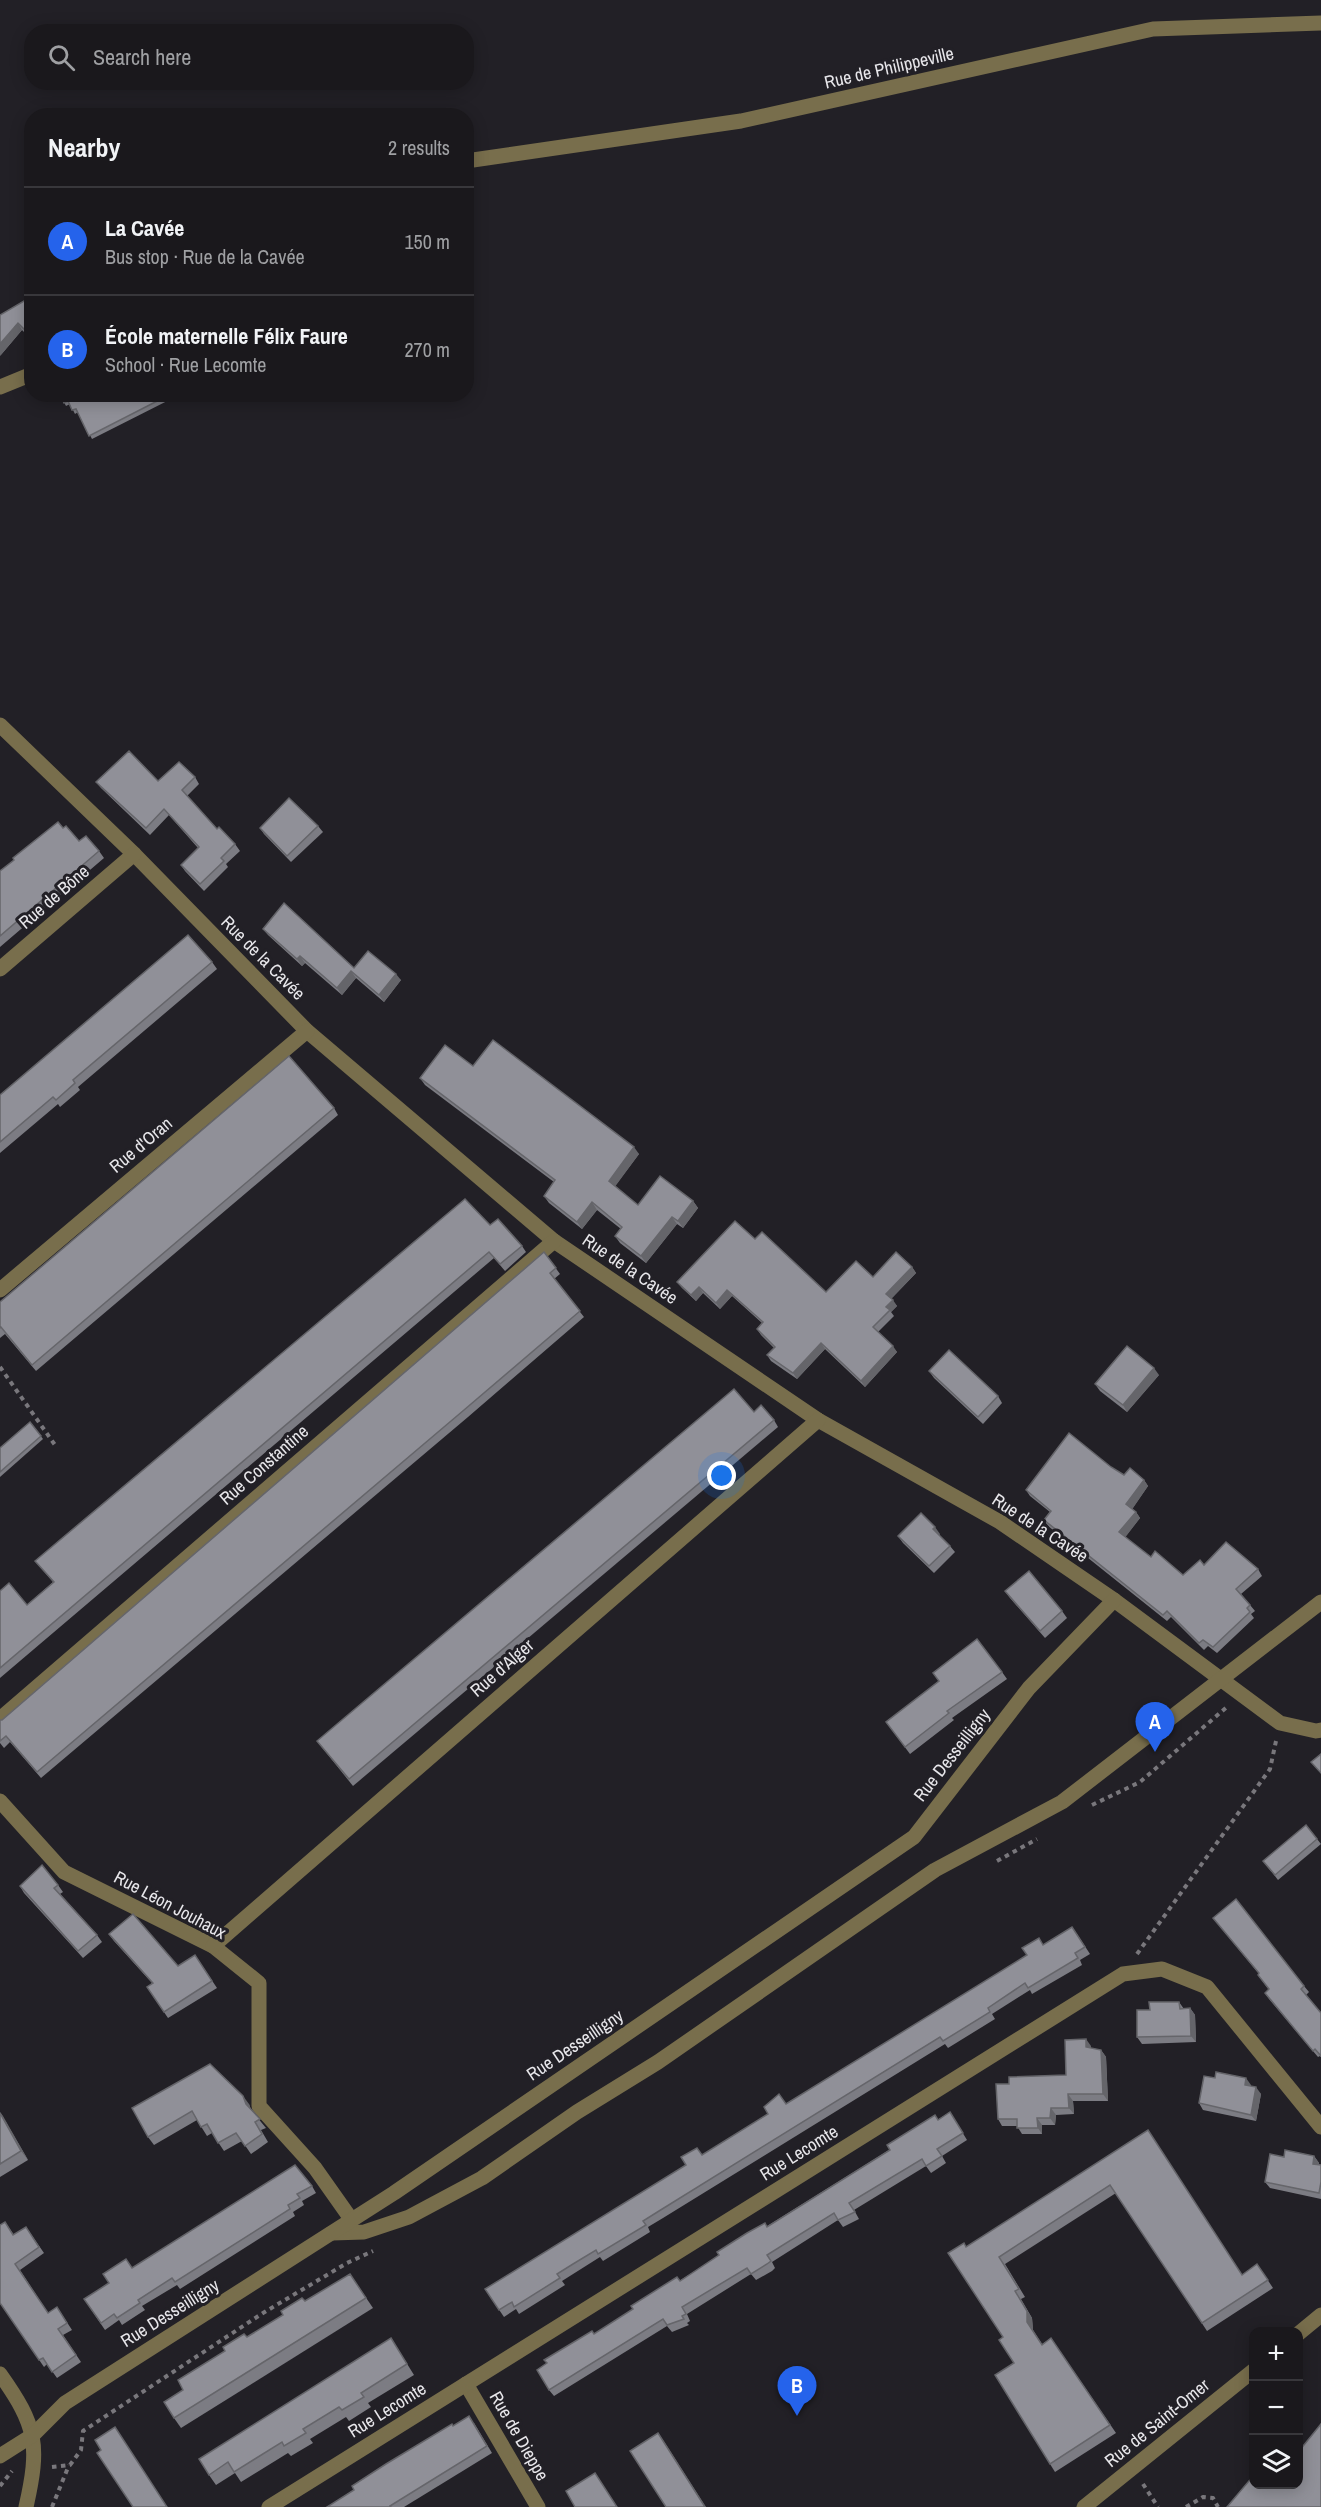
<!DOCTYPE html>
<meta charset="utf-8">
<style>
body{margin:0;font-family:"Archivo Narrow",sans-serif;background:#272529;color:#f1f3f6}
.controls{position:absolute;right:18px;bottom:18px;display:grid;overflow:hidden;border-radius:12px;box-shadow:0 3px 15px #0003}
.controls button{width:54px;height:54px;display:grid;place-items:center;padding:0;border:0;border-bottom:2px solid #38373b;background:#1a181c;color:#f1f3f6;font:30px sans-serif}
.you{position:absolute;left:722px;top:1476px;width:21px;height:21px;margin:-15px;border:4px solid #fff;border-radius:50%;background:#1a73e8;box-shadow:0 0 0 9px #1a73e833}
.badge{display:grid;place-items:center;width:39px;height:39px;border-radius:50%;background:#2563eb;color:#fff;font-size:20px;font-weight:700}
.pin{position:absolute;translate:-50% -50px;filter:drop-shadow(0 2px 3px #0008)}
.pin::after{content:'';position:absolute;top:32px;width:21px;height:18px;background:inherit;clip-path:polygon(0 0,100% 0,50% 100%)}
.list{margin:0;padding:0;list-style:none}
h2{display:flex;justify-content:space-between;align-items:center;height:78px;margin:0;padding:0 24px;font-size:26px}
h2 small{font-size:20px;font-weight:400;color:#9fa0a3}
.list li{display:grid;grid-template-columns:39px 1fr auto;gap:18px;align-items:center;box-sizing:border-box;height:108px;padding:0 24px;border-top:2px solid #38373b}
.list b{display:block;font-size:22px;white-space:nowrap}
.list p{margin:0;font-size:20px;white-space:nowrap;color:#9fa0a3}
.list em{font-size:20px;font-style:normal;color:#9fa0a3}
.icon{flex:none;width:33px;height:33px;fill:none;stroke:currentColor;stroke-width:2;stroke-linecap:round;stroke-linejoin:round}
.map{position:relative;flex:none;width:1321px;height:2507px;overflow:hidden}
.search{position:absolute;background:#1a181c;box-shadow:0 3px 15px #0003;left:24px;top:24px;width:450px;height:66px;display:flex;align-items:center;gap:15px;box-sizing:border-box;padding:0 21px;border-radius:24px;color:#9fa0a3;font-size:22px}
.panel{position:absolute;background:#1a181c;box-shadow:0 3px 15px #0003;left:24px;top:108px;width:450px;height:294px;border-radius:24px}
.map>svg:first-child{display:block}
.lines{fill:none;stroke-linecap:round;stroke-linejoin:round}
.path{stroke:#79777c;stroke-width:4;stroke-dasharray:4.5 4.5;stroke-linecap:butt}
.minor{stroke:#786e4c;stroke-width:15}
.wall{fill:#7c7c83}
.shaded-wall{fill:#65656a}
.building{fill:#909098;stroke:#65656a;stroke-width:1.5}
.labels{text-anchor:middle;stroke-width:6;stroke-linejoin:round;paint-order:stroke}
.street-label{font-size:18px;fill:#e8e7eb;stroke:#222026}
</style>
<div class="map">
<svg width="1321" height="2507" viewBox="0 0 1321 2507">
<rect width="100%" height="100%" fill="#222026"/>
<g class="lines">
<g class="path">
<polyline points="0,1367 55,1445"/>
<polyline points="1092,1805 1140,1782 1228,1706"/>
<polyline points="997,1861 1037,1839"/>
<polyline points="1137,1954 1270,1769 1276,1741"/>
<polyline points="52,2467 70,2465 81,2450 83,2431 263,2313 347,2263 373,2251"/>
<polyline points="1143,2484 1158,2507"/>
<polyline points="0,2486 12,2471"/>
<polyline points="52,2507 69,2465"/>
<polyline points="1186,2507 1203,2497 1213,2498 1218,2507"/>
</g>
<g class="minor">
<polyline points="466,161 741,121 1153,29 1321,23"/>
<polyline points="0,387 32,374"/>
<polyline points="0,725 134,854 307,1031 554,1241 818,1420 1000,1522 1114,1600 1280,1723 1316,1731 1321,1730"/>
<polyline points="0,969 134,854"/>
<polyline points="0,1290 307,1031"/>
<polyline points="0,1719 554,1241"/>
<polyline points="0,1801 64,1872 213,1946 259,1983 259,2106 315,2168 351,2219"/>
<polyline points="213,1946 818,1420"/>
<polyline points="332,2233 364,2232 409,2217 482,2178 577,2112 658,2062 935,1870 1062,1802 1321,1602"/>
<polyline points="1298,2334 1321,2315"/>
<path d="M0,2374C37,2426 40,2445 26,2507"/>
<polyline points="466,2384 538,2507"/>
<polyline points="0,2456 33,2435 65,2403 394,2193 914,1837 1029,1688 1114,1600"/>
<polyline points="269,2507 1123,1974 1162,1969 1207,1987 1321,2127"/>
<polyline points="1084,2507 1254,2370"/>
</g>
</g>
<g class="wall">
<polygon points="32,286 32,337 30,338 22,330 0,356 31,297"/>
<polygon points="60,394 181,394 92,439 78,412 75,414 70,404 66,406"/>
<polygon points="195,777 199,784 187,796 217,829 235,844 240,851 226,864 228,867 204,891 185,871 181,865 198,848 169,815 150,835 101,788 96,782 158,781"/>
<polygon points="318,826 323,832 291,862 264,834 260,828"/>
<polygon points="63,828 79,841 99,851 104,858 0,947 0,871"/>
<polygon points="263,929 354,968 401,980 384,1002 356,978 342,995 305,963 302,966 268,935"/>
<polygon points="212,962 217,969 78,1087 80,1090 60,1107 58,1104 0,1153 0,1095"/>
<polygon points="473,1066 639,1154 615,1186 638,1205 693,1201 698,1208 683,1228 677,1224 646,1263 620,1243 615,1236 621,1229 597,1210 582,1229 549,1203 544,1196 554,1182 425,1085 420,1078"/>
<polygon points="334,1108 338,1115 36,1371 5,1334 0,1338 0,1302"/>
<polygon points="490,1225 522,1246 526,1252 505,1271 494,1258 0,1678 0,1591 27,1605 53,1582 35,1561"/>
<polygon points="755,1239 826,1292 873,1277 912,1267 916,1273 891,1299 897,1306 891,1312 894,1316 878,1332 897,1352 865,1387 825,1349 797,1379 771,1361 767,1355 774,1348 761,1335 757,1329 762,1323 732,1296 720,1309 703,1293 696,1301 682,1288 677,1282"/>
<polygon points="544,1252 560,1274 554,1279 584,1317 468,1417 41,1778 10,1742 4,1748 0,1743 0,1720 2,1720"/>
<polygon points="929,1371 998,1396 1002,1403 983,1424 934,1378"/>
<polygon points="1159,1375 1127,1412 1100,1391 1095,1384"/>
<polygon points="754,1412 774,1420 778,1427 353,1786 317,1741"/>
<polygon points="30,1422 43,1439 0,1477 0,1448"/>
<polygon points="1111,1467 1124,1475 1144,1480 1148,1486 1132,1509 1136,1512 1140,1518 1125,1537 1151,1557 1183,1575 1204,1565 1258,1569 1262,1576 1241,1594 1255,1611 1251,1614 1254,1618 1217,1653 1208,1646 1204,1650 1171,1617 1167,1621 1048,1526 1044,1520 1050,1512 1030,1496 1026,1490"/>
<polygon points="940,1534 939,1535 950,1546 955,1552 934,1573 903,1543 898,1536"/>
<polygon points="1005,1591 1062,1611 1067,1618 1045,1638 1010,1598"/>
<polygon points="1002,1672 1007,1679 952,1718 954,1720 910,1754 886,1722"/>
<polygon points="1317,1839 1321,1844 1278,1880 1263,1861"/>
<polygon points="58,1885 63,1892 60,1894 97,1935 102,1942 83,1958 24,1893 20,1886"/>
<polygon points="1213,1918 1304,1986 1309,1992 1306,1995 1321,2013 1321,2057 1320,2056 1318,2057 1270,2000 1265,1993 1269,1990 1258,1975 1259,1974"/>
<polygon points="109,1934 178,1966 195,1955 217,1988 168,2018 147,1987 152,1983 114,1941"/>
<polygon points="1077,1934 1090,1954 1080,1960 1082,1965 1032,1994 1030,1990 992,2014 995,2019 948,2048 945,2044 663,2218 648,2227 650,2232 603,2261 600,2257 562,2281 565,2285 519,2314 516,2309 504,2317 485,2289 1044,1945"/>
<polygon points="1179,2002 1184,2009 1190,2008 1195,2015 1196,2042 1142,2044 1137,2037 1150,2010"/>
<polygon points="1091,2046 1091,2048 1101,2050 1106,2057 1108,2101 1073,2101 1074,2114 1056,2115 1055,2125 1042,2125 1042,2134 1022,2134 1017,2126 1002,2126 998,2119 1009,2084 1066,2075"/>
<polygon points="1251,2085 1251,2086 1261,2094 1256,2121 1203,2110 1199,2103"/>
<polygon points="249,2104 251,2110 266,2128 261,2130 268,2142 251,2154 242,2141 224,2151 212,2133 207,2136 197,2120 154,2145 148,2137 132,2108"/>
<polygon points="0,2112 28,2160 0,2177"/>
<polygon points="950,2112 967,2140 942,2156 946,2163 931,2173 926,2166 854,2210 859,2219 843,2227 838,2220 772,2262 775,2268 772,2271 756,2280 751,2274 687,2314 690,2321 687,2323 689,2325 672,2332 667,2326 554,2396 549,2390 594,2334"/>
<polygon points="1148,2130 1242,2275 1257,2264 1273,2288 1207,2331 1116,2193 1005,2264 1025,2297 1021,2299 1032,2318 1033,2330 1042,2344 1051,2338 1116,2433 1055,2472 1050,2464 1014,2363 967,2247"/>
<polygon points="1314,2156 1319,2163 1319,2165 1321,2165 1321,2199 1270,2188 1265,2182 1284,2157"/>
<polygon points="312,2186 316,2193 302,2201 304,2205 293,2212 295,2216 180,2289 177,2285 142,2306 145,2310 122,2325 119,2320 105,2330 84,2299 133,2268"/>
<polygon points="5,2222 14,2235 26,2227 44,2253 20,2270 48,2313 57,2307 72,2330 63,2335 81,2362 57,2378 47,2364 44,2367 0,2303"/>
<polygon points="350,2274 373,2308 181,2428 174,2418 183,2390 305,2301"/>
<polygon points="391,2338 414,2375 368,2403 371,2407 349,2421 346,2417 310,2439 313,2443 291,2456 288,2453 241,2482 235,2473 216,2485 209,2475"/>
<polygon points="474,2423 492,2453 404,2507 327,2507 453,2426"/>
</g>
<g class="shaded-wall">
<polygon points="18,323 22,330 0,356 0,344"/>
<polygon points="300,956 305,963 302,966 297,959"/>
<polygon points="351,971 356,978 342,995 337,988"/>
<polygon points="396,974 401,980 384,1002 379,995"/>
<polygon points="634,1147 639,1154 614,1188 609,1181"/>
<polygon points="693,1201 698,1208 683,1228 678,1221"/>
<polygon points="592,1202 597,1210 582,1229 577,1222"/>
<polygon points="672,1217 677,1224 646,1263 641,1256"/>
<polygon points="912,1267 916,1273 890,1300 886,1294"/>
<polygon points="699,1287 703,1293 696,1301 691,1295"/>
<polygon points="727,1290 732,1296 720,1309 716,1303"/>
<polygon points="893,1300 897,1306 891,1312 886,1307"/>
<polygon points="821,1343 825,1349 797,1379 793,1373"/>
<polygon points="893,1346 897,1352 865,1387 861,1381"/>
<polygon points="1154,1368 1159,1375 1127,1412 1123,1405"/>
<polygon points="1144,1480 1148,1486 1131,1511 1126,1504"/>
<polygon points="1136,1512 1140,1518 1124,1539 1119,1532"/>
<polygon points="935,1527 940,1534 938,1536 933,1529"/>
<polygon points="1190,2008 1195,2015 1196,2042 1191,2036"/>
<polygon points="1086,2039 1091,2046 1090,2054 1086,2047"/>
<polygon points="1101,2050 1106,2057 1108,2101 1103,2094"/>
<polygon points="1246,2078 1251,2085 1250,2092 1245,2085"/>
<polygon points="1256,2087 1261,2094 1256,2121 1251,2115"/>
<polygon points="1068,2094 1073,2101 1074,2114 1069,2108"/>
<polygon points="243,2096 249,2104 252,2113 246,2104"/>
<polygon points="1051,2108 1056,2115 1055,2125 1050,2118"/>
<polygon points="0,2112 3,2116 28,2160 21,2151"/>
<polygon points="1037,2118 1042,2125 1042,2134 1038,2128"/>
<polygon points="1314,2156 1319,2163 1318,2170 1313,2164"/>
<polygon points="1015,2291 1032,2318 1033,2330 1027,2322"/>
<polygon points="658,2433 667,2446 706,2507 705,2507"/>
</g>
<g class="building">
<polygon points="32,286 32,328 26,331 18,323 0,344 0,315 31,297 27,288"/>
<polygon points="60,394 171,394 89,436 76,409 72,410 68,401 64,403"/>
<polygon points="129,751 158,781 179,762 195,777 182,790 217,829 219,827 235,844 221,858 224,861 200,884 181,865 199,847 164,809 146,828 96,782"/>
<polygon points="289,798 318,826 287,856 260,828"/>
<polygon points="58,822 63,828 66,826 79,841 86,836 99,851 0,936 0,871 14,860 13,858"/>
<polygon points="284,903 354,968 368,951 396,974 379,995 351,971 337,988 300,956 297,959 263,929"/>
<polygon points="188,935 212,962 73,1080 75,1083 56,1100 53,1097 0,1142 0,1095"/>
<polygon points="493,1040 634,1147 609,1181 638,1205 660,1176 693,1201 678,1221 672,1217 641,1256 615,1236 622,1227 592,1202 577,1222 544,1196 555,1180 420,1078 445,1045 473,1066"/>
<polygon points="289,1056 334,1108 32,1365 1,1327 0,1328 0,1302"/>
<polygon points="465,1199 490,1225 498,1219 522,1246 500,1264 489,1252 0,1668 0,1591 9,1583 27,1605 54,1582 35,1561"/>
<polygon points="735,1221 755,1239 762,1232 826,1292 856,1261 873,1277 896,1252 912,1267 886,1294 893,1300 886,1307 890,1310 873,1327 893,1346 861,1381 821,1343 793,1373 767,1355 775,1347 757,1329 763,1322 727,1290 716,1303 699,1287 691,1295 677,1282"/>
<polygon points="544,1252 556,1268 550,1273 580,1311 464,1410 37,1772 6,1736 0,1741 0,1720 2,1720"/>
<polygon points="1127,1346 1154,1368 1123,1405 1095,1384"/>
<polygon points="949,1350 998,1396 978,1417 929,1371"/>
<polygon points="734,1389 754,1412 761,1405 774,1420 349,1779 317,1741"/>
<polygon points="30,1422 41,1436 0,1472 0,1448"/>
<polygon points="1069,1433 1111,1467 1124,1475 1130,1468 1144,1480 1126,1504 1136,1512 1119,1532 1151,1557 1155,1551 1183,1575 1200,1560 1204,1565 1226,1542 1258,1569 1236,1589 1250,1605 1247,1608 1250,1612 1213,1647 1203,1640 1199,1643 1167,1611 1163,1615 1044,1520 1051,1511 1026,1490"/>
<polygon points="921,1513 935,1527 933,1529 950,1546 929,1566 898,1536"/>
<polygon points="1029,1571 1062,1611 1040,1631 1005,1591"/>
<polygon points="977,1639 1002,1672 947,1711 949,1713 905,1747 886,1722 939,1681 933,1673"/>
<polygon points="1321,1754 1321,1773 1311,1762"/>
<polygon points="1306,1825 1317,1839 1275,1875 1263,1861"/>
<polygon points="42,1865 58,1885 54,1888 97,1935 78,1951 20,1886"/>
<polygon points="1236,1899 1304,1986 1301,1989 1321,2013 1321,2056 1315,2049 1313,2051 1265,1993 1269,1989 1258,1975 1259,1973 1213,1918"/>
<polygon points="133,1914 178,1966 195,1955 212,1981 164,2012 147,1987 153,1983 109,1934"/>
<polygon points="1072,1927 1085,1947 1075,1953 1078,1958 1028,1988 1025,1983 988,2008 990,2012 943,2041 940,2037 659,2211 643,2221 646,2225 598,2254 596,2250 573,2264 557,2274 560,2278 514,2307 512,2302 499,2310 485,2289 686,2165 681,2157 697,2148 702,2155 768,2114 764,2107 779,2094 786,2104 1027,1955 1022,1948 1039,1938 1043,1945"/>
<polygon points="1149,2002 1179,2002 1180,2009 1190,2008 1191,2036 1137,2037 1137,2010 1150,2010"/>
<polygon points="1086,2039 1086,2047 1101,2050 1103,2094 1068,2094 1069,2108 1051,2108 1050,2118 1037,2118 1038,2128 1017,2128 1017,2119 998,2119 996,2084 1009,2084 1009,2077 1066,2075 1065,2040"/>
<polygon points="210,2064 243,2096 246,2104 260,2119 255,2122 262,2134 245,2146 236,2133 218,2143 207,2124 201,2127 192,2111 148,2137 132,2108"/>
<polygon points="1216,2072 1246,2078 1245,2085 1256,2087 1251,2115 1199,2103 1204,2076 1215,2078"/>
<polygon points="950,2112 963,2133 937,2149 942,2156 926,2166 922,2159 849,2203 855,2212 838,2220 834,2213 767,2255 771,2261 767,2264 751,2274 747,2268 682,2307 686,2314 682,2316 684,2319 667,2325 663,2319 549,2390 537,2370 547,2363 544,2360 592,2331 594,2334 633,2309 631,2306 677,2277 680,2281 719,2255 717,2252 747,2233 765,2223 767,2227 890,2150 887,2145 935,2115 938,2120"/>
<polygon points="0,2113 21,2151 0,2164"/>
<polygon points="1148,2130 1242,2275 1257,2264 1268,2280 1202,2323 1110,2185 999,2257 1019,2289 1015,2291 1027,2311 1027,2322 1042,2345 1051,2338 1110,2425 1050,2464 995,2375 1014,2363 999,2340 1003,2337 948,2253 964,2243 966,2247"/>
<polygon points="1285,2150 1314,2156 1313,2164 1321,2165 1321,2182 1319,2193 1265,2182 1270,2154 1284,2157"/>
<polygon points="295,2165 312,2186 297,2194 300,2198 288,2205 290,2209 175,2282 172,2278 138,2300 140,2303 117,2318 114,2314 101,2323 84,2299 109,2283 103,2274 126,2259 132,2268"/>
<polygon points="5,2222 13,2235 26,2227 39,2247 15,2264 48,2313 57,2307 67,2323 58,2329 76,2355 52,2372 43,2358 39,2360 0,2303 0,2225"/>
<polygon points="350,2274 366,2298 174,2418 164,2402 183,2390 178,2380 225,2351 223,2347 244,2334 247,2337 283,2315 281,2311 302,2298 305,2301"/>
<polygon points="391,2338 407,2364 361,2393 364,2397 342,2410 339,2407 303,2429 306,2433 284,2446 282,2442 234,2472 228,2462 209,2475 199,2459"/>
<polygon points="469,2416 487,2446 390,2506 391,2507 327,2507 354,2490 352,2486 386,2464 452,2424 453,2426"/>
<polygon points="1321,2424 1321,2507 1227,2507 1254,2475 1254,2484 1299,2484 1299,2451"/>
<polygon points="115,2427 167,2507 133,2507 97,2453 101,2450 95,2440"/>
<polygon points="658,2433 705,2507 666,2507 630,2451"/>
<polygon points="595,2473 617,2507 575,2507 566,2491"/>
</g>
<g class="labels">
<g class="street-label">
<text transform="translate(889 68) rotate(-13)" y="6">Rue de Philippeville</text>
<text transform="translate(54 897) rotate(-41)" y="6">Rue de Bône</text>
<text transform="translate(263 958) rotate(45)" y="6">Rue de la Cavée</text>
<text transform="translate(141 1145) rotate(-40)" y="6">Rue d'Oran</text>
<text transform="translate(630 1269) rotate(34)" y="6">Rue de la Cavée</text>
<text transform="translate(264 1465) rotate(-41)" y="6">Rue Constantine</text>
<text transform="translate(1040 1528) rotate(33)" y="6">Rue de la Cavée</text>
<text transform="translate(502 1668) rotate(-41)" y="6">Rue d'Alger</text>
<text transform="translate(952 1755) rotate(-52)" y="6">Rue Desseilligny</text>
<text transform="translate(170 1905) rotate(28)" y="6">Rue Léon Jouhaux</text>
<text transform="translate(575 2045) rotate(-34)" y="6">Rue Desseilligny</text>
<text transform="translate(799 2153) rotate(-32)" y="6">Rue Lecomte</text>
<text transform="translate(170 2313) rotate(-32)" y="6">Rue Desseilligny</text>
<text transform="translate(387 2410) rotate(-32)" y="6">Rue Lecomte</text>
<text transform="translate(1157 2423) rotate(-39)" y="6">Rue de Saint-Omer</text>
<text transform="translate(519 2436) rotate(60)" y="6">Rue de Dieppe</text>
</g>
</g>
</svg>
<div class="controls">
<button>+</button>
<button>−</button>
<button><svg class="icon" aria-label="layers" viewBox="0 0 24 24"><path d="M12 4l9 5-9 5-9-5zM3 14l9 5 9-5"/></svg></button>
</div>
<div class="you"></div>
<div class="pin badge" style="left:1155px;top:1752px">A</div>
<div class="pin badge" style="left:797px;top:2416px">B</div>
<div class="search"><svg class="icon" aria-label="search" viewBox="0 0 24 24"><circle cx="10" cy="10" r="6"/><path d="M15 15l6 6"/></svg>Search here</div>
<section class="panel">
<h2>Nearby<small>2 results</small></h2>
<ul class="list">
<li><span class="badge">A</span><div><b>La Cavée</b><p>Bus stop · Rue de la Cavée</p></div><em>150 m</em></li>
<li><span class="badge">B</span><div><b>École maternelle Félix Faure</b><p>School · Rue Lecomte</p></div><em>270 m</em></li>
</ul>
</section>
</div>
